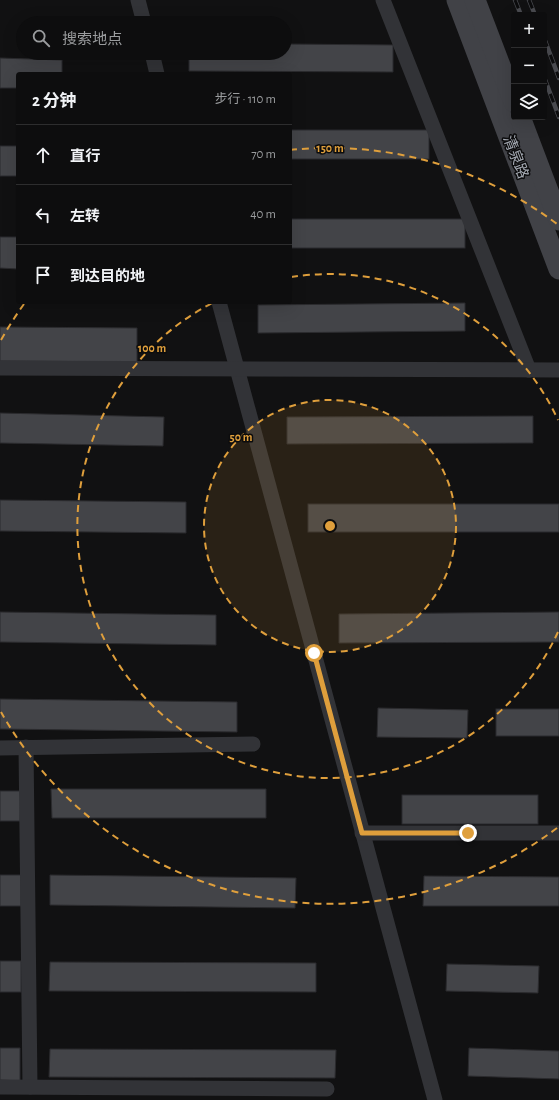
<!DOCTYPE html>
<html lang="zh">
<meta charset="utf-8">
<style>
body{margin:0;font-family:"Alegreya Sans","Noto Sans SC",sans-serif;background:#161617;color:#f1f3f6}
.controls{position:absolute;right:12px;top:12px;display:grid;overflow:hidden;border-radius:4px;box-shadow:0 4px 16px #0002}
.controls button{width:36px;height:36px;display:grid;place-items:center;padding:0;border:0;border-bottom:1px solid #2d2d2e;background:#0d0d0e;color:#f1f3f6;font:20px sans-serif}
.stop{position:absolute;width:12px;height:12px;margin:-9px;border:3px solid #df9f3c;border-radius:50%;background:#fff}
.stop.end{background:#df9f3c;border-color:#fff;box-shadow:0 1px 4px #0008}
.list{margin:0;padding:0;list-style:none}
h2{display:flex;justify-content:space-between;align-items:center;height:52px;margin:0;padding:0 16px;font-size:17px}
h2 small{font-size:13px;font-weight:400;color:#9a9c9e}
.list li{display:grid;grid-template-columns:26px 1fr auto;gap:12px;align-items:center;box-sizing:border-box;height:60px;padding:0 16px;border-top:1px solid #2d2d2e}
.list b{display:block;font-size:15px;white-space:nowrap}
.list em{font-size:13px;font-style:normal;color:#9a9c9e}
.icon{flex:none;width:22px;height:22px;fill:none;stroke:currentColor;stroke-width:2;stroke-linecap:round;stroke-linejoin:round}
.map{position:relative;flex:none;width:559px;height:1100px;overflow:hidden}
.search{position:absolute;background:#0d0d0e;box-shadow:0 4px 16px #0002;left:16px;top:16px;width:276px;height:44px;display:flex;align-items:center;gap:10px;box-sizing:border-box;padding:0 14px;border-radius:22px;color:#9a9c9e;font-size:15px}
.panel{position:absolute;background:#0d0d0e;box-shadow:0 4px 16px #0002;left:16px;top:72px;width:276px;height:232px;border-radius:4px}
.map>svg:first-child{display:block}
.building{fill:#434448;stroke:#2b2b2e}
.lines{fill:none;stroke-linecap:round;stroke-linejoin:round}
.street{stroke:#323337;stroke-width:15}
.secondary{stroke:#414247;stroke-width:21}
.rail-casing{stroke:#4a4b50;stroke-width:4.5}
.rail{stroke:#0c0c0d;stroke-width:3;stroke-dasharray:9;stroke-linecap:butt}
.route{stroke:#df9f3c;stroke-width:5}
.ring{fill:none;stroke:#df9f3c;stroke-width:2;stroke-dasharray:7 5}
.labels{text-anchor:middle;stroke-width:3;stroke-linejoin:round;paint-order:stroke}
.street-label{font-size:15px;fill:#a4a9b2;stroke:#0c0c0d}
.centre{fill:#df9f3c;stroke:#0c0c0d;stroke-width:2}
.ring-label{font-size:12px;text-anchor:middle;font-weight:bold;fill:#df9f3c;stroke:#0c0c0d;stroke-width:3;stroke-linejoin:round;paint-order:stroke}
</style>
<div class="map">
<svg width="559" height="1100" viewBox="0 0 559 1100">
<rect width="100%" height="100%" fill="#111112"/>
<g class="building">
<polygon points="285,44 393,45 393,72 189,71 189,53 285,53"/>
<polygon points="0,58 62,60 62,74 18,74 18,88 0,88"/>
<rect x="290" y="130" width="139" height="29"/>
<rect x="0" y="146" width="18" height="30"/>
<rect x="290" y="219" width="175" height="29"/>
<polygon points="0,237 18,237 18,269 0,268"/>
<polygon points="465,303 465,331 258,333 258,305"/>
<polygon points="0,327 137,328 137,362 0,361"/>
<polygon points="0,413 164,417 163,446 0,443"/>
<polygon points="533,416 533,443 287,444 287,417"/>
<polygon points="0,500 186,502 186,533 0,531"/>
<rect x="308" y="504" width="251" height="28"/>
<polygon points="0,612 216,615 216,645 0,642"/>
<polygon points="559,612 559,642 339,643 339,614"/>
<polygon points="0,699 237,702 237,732 0,729"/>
<polygon points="378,708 468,710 467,738 377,737"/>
<rect x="496" y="709" width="63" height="27"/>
<polygon points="51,789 266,789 266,818 52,818"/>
<polygon points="0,791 21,791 20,821 0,821"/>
<rect x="402" y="795" width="136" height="29"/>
<rect x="0" y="875" width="21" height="31"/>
<polygon points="50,875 296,878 295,908 50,905"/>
<polygon points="424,876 559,877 559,906 423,906"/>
<rect x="0" y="961" width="21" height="31"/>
<polygon points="50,962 316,963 316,992 49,991"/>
<polygon points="447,964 539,966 538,993 446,991"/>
<polygon points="0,1048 20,1048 20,1081 0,1080"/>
<polygon points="469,1048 559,1051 559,1079 468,1076"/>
<polygon points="50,1049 336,1050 335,1078 49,1077"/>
</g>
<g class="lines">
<g class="street">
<polyline points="138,0 144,23"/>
<polyline points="383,0 529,370"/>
<polyline points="152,53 157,74"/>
<polyline points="219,302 435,1100"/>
<polyline points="0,368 559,370"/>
<polyline points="26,747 30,1087"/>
<polyline points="0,748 253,744"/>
<polyline points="362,833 559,833"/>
<polyline points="0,1087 327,1089"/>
</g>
<g class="secondary">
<polyline points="457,0 559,269"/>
<polyline points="475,0 514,102"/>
<polyline points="520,117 559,220"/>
</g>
<g class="rail-casing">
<g id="rail">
<polyline points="515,0 521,15"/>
<polyline points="529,0 535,15"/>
<polyline points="544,38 559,78"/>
<polyline points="544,77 559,117"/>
</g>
</g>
<use href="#rail" class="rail"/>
</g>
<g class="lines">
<polyline class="route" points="314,653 362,833 468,833"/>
</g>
<circle cx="330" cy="526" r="126" fill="#df9f3c" fill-opacity=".12"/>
<g class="ring">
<circle cx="330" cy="526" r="126"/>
<path d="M558 632A252 252 0 1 1 214 302M291 277A252 252 0 0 1 558 420"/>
<path d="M557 828A378 378 0 0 1 1 712M1 340A378 378 0 0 1 24 304M290 150A378 378 0 0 1 557 224"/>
</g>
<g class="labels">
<g class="street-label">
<text transform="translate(516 157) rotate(69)" y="5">清泉路</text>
</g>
</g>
<circle cx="330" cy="526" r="6" class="centre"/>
<g class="ring-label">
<text x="330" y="152">150 m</text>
<text x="152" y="352">100 m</text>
<text x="241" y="441">50 m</text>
</g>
</svg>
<div class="controls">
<button>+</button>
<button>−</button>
<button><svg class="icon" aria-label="layers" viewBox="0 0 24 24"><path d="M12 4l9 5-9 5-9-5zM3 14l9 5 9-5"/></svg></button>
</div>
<div class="stop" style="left:314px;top:653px"></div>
<div class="stop end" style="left:468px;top:833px"></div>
<div class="search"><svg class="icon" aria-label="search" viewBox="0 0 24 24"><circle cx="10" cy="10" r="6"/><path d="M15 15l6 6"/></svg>搜索地点</div>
<section class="panel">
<h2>2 分钟<small>步行 · 110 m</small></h2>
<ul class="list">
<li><svg class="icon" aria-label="ahead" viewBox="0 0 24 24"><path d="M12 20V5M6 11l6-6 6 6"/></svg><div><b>直行</b></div><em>70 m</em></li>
<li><svg class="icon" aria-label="left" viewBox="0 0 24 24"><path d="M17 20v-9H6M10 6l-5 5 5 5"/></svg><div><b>左转</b></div><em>40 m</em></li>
<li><svg class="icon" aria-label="arrive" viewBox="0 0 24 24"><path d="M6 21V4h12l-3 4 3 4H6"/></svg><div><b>到达目的地</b></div></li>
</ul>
</section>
</div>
